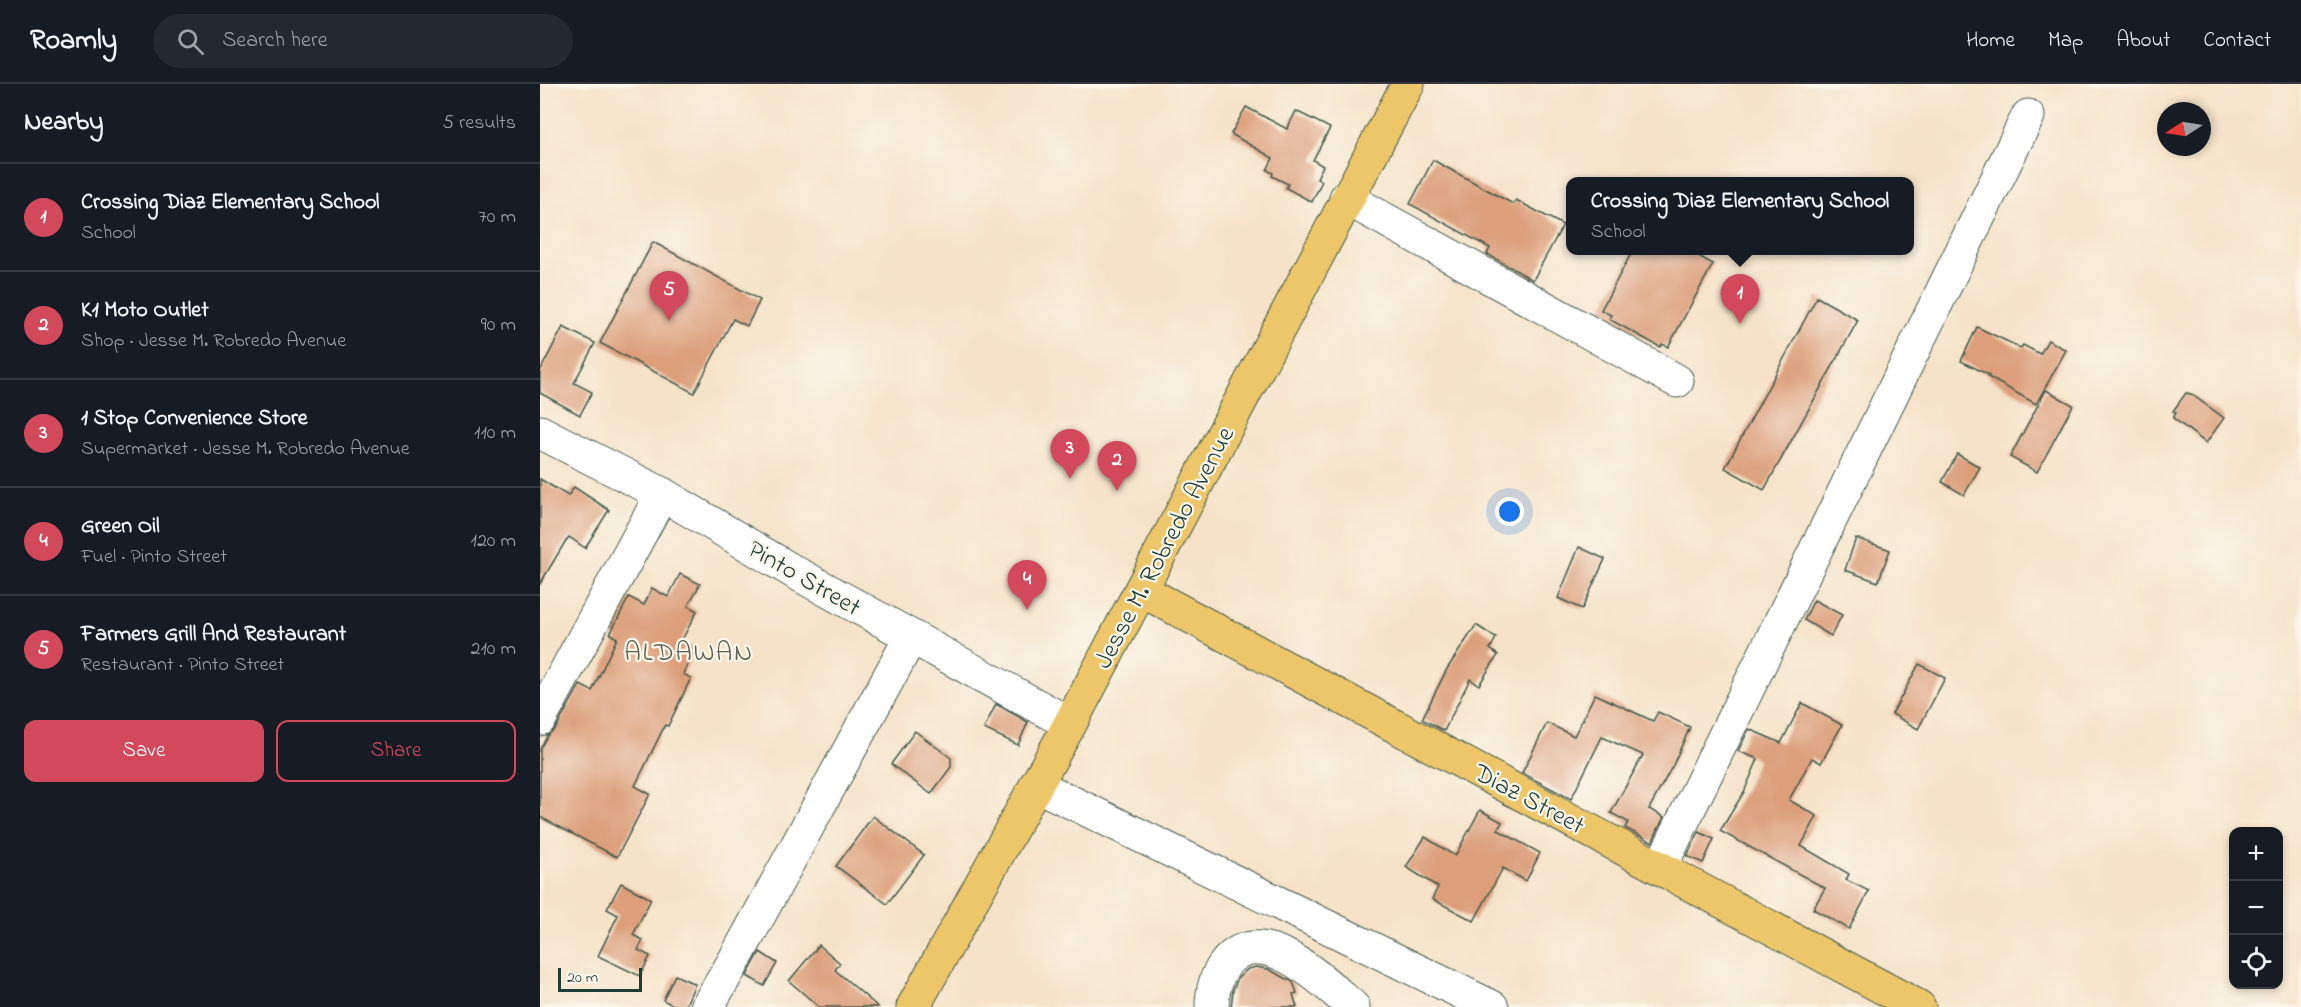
<!DOCTYPE html>
<meta charset="utf-8">
<style>
body{margin:0;font-family:"Indie Flower",sans-serif;background:#242831;color:#f1f3f6}
.controls{position:absolute;right:18px;bottom:18px;display:grid;overflow:hidden;border-radius:12px;box-shadow:0 3px 9px #0003}
.controls button{width:54px;height:54px;display:grid;place-items:center;padding:0;border:0;border-bottom:2px solid #363941;background:#171b24;color:#f1f3f6;font:30px sans-serif}
.compass{position:absolute;left:1617px;top:18px;width:54px;height:54px;border-radius:50%;background:#171b24;box-shadow:0 3px 9px #0003;rotate:258deg}
.scale{position:absolute;left:18px;bottom:15px;width:84px;box-sizing:border-box;padding-left:6px;border:3px solid #1f3d34;border-top:0;font-size:16px;line-height:21px;white-space:nowrap;color:#1f3d34;-webkit-text-stroke:4px #fbf7ec;paint-order:stroke}
.you{position:absolute;left:970px;top:428px;width:21px;height:21px;margin:-15px;border:4px solid #fff;border-radius:50%;background:#1a73e8;box-shadow:0 0 0 9px #1a73e833}
.badge{display:grid;place-items:center;width:39px;height:39px;border-radius:50%;background:#d1495b;color:#fff;font-size:20px;font-weight:700}
.pin{position:absolute;translate:-50% -50px;filter:drop-shadow(0 2px 3px #0008)}
.pin::after{content:'';position:absolute;top:32px;width:21px;height:18px;background:inherit;clip-path:polygon(0 0,100% 0,50% 100%)}
.popup{position:absolute;left:1026px;top:93px;width:348px;height:78px;box-sizing:border-box;display:grid;place-content:center;border-radius:12px;background:#171b24;filter:drop-shadow(0 2px 4px #0005);font-size:20px;white-space:nowrap;color:#9ea1a6}
.popup b{font-size:22px;color:#f1f3f6}
.popup::after{content:'';position:absolute;left:50%;top:100%;margin-left:-12px;border:12px solid transparent;border-top-color:#171b24}
.list{margin:0;padding:0;list-style:none}
h2{display:flex;justify-content:space-between;align-items:center;height:78px;margin:0;padding:0 24px;font-size:26px}
h2 small{font-size:20px;font-weight:400;color:#9ea1a6}
.list li{display:grid;grid-template-columns:39px 1fr auto;gap:18px;align-items:center;box-sizing:border-box;height:108px;padding:0 24px;border-top:2px solid #363941}
.list b{display:block;font-size:22px;white-space:nowrap}
.list p{margin:0;font-size:20px;white-space:nowrap;color:#9ea1a6}
.list em{font-size:20px;font-style:normal;color:#9ea1a6}
.actions{display:flex;gap:12px;padding:18px 24px}
.actions a{flex:1;padding:14px 0;border:2px solid #d1495b;border-radius:12px;text-align:center;font-size:21px;color:#d1495b}
.actions .main{background:#d1495b;color:#fff}
.icon{flex:none;width:33px;height:33px;fill:none;stroke:currentColor;stroke-width:2;stroke-linecap:round;stroke-linejoin:round}
.map{position:relative;flex:none;width:1761px;height:923px;overflow:hidden}
header{display:flex;align-items:center;gap:36px;box-sizing:border-box;height:84px;padding:0 30px;background:#171b24;border-bottom:2px solid #363941}
header strong{font-size:28px}
nav{display:flex;gap:33px;margin-inline-start:auto;font-size:21px}
.search{width:420px;height:54px;background:#242831;display:flex;align-items:center;gap:15px;box-sizing:border-box;padding:0 21px;border-radius:33px;color:#9ea1a6;font-size:22px}
main{display:flex}
aside{flex:1;background:#171b24}
.map>svg:first-child{display:block}
.building{fill:#dc9f7a}
.lines{fill:none;stroke-linecap:round;stroke-linejoin:round}
.minor-casing{stroke:#3f564a;stroke-width:35}
.major-casing{stroke:#3f564a;stroke-width:35}
.minor{stroke:#fff;stroke-width:33}
.major{stroke:#ecc669;stroke-width:33}
.labels{text-anchor:middle;stroke-width:4.5;stroke-linejoin:round;paint-order:stroke}
.street-label{font-size:26px;fill:#1f3d34;stroke:#fbf7ec}
.neighbourhood-label{font-size:27px;letter-spacing:1.5px;fill:#615f4c;stroke:#fbf7ec}
</style>
<header>
<strong>Roamly</strong>
<div class="search"><svg class="icon" aria-label="search" viewBox="0 0 24 24"><circle cx="10" cy="10" r="6"/><path d="M15 15l6 6"/></svg>Search here</div>
<nav><a>Home</a><a>Map</a><a>About</a><a>Contact</a></nav>
</header>
<main>
<aside>
<h2>Nearby<small>5 results</small></h2>
<ul class="list">
<li><span class="badge">1</span><div><b>Crossing Diaz Elementary School</b><p>School</p></div><em>70 m</em></li>
<li><span class="badge">2</span><div><b>K1 Moto Outlet</b><p>Shop · Jesse M. Robredo Avenue</p></div><em>90 m</em></li>
<li><span class="badge">3</span><div><b>1 Stop Convenience Store</b><p>Supermarket · Jesse M. Robredo Avenue</p></div><em>110 m</em></li>
<li><span class="badge">4</span><div><b>Green Oil</b><p>Fuel · Pinto Street</p></div><em>120 m</em></li>
<li><span class="badge">5</span><div><b>Farmers Grill And Restaurant</b><p>Restaurant · Pinto Street</p></div><em>210 m</em></li>
</ul>
<div class="actions"><a class="main">Save</a><a>Share</a></div>
</aside>
<div class="map">
<svg width="1761" height="923" viewBox="0 0 1761 923">
<rect width="100%" height="100%" fill="#fbf7ec"/>
<filter id="ink" filterUnits="userSpaceOnUse"><feTurbulence type="fractalNoise" baseFrequency=".0167" numOctaves="2"/><feDisplacementMap in="SourceGraphic" scale="12" xChannelSelector="R" yChannelSelector="G"/><feConvolveMatrix kernelMatrix="1 2 1 2 8 2 1 2 1" color-interpolation-filters="sRGB"/></filter>
<filter id="wash" filterUnits="userSpaceOnUse"><feTurbulence type="fractalNoise" baseFrequency=".008" numOctaves="4" result="noise"/><feDisplacementMap in="SourceGraphic" scale="24" xChannelSelector="R" yChannelSelector="G"/><feGaussianBlur stdDeviation="1.35" result="paint"/><feColorMatrix in="noise" values="0 0 0 0 0 0 0 0 0 0 0 0 0 0 0 0 0 1.4 0 .05"/><feComposite in="paint" operator="in"/></filter>
<g filter="url(#wash)">
<rect width="100%" height="100%" fill="#f5e2c8"/>
<g id="blocks">
<g class="building">
<polygon points="706,23 747,45 756,27 790,44 773,76 783,82 777,94 782,97 772,118 746,104 748,100 732,92 733,89 727,86 733,74 691,50"/>
<polygon points="893,76 973,120 976,116 1023,141 993,196 947,170 950,164 870,120"/>
<polygon points="113,158 220,216 207,242 193,235 154,309 60,259"/>
<polygon points="1093,166 1148,166 1173,180 1128,263 1122,260 1120,263 1069,235 1071,231 1061,226"/>
<polygon points="1277,213 1318,236 1224,406 1185,384"/>
<polygon points="23,243 55,259 34,299 52,308 40,331 0,309 0,287"/>
<polygon points="1437,243 1481,264 1483,261 1500,270 1508,256 1526,266 1496,320 1448,293 1449,291 1421,277"/>
<polygon points="1506,306 1533,321 1497,388 1470,373"/>
<polygon points="1646,309 1651,310 1684,334 1666,359 1633,334 1636,329 1633,327"/>
<polygon points="1417,370 1440,383 1424,411 1402,398"/>
<polygon points="0,395 28,412 34,403 69,426 45,464 29,453 25,458 0,500"/>
<polygon points="1316,454 1350,466 1338,498 1305,486"/>
<polygon points="1039,463 1065,475 1042,525 1018,514"/>
<polygon points="140,490 160,500 148,522 157,527 141,558 155,566 143,590 151,594 128,642 125,641 95,702 110,710 77,773 0,733 0,665 7,652 16,644 40,601 52,607 77,554 70,550 89,513 104,521 112,504 128,513"/>
<polygon points="1274,516 1302,531 1291,552 1264,536"/>
<polygon points="936,541 956,554 950,565 958,571 939,601 930,595 904,647 882,635 907,585"/>
<polygon points="1379,580 1405,594 1378,645 1352,630"/>
<polygon points="1055,610 1113,637 1118,628 1150,643 1133,681 1109,725 1124,733 1112,758 1085,744 1088,738 1071,729 1103,671 1062,653 1031,715 982,689 1007,639 1034,652"/>
<polygon points="1262,619 1302,641 1281,679 1272,674 1249,716 1277,732 1261,762 1309,790 1306,796 1329,807 1309,845 1273,825 1285,804 1180,747 1204,708 1218,675 1198,667 1209,645 1241,659"/>
<polygon points="456,620 488,638 478,661 444,645"/>
<polygon points="375,647 411,674 411,683 391,710 351,680"/>
<polygon points="940,726 962,738 958,746 1000,769 986,797 963,784 934,837 892,815 898,803 866,783 885,753 915,772"/>
<polygon points="333,732 384,771 347,820 296,782"/>
<polygon points="1159,748 1174,755 1163,779 1147,772"/>
<polygon points="81,799 111,815 93,851 103,856 98,866 110,872 100,892 58,872 78,831 67,825"/>
<polygon points="279,861 300,879 295,886 338,923 279,923 249,897"/>
<polygon points="220,868 237,879 224,902 207,892"/>
<polygon points="716,883 728,885 753,898 757,909 753,910 757,923 691,923 693,906 698,894 708,885"/>
<polygon points="135,891 155,900 145,923 137,923 123,916"/>
</g>
</g>
</g>
<g filter="url(#ink)">
<use href="#blocks" fill-opacity="0" stroke="#3f564a" stroke-width="1.5"/>
<g class="lines">
<g class="minor-casing">
<g id="minor">
<polyline points="806,114 1137,297"/>
<polyline points="0,348 122,410 256,489 530,640"/>
<polyline points="0,635 122,410"/>
<polyline points="496,701 952,923"/>
<polyline points="1120,784 1488,32"/>
<polyline points="167,923 193,879 371,553"/>
<path d="M672,923C672,908 676,892 685,880C720,834 784,898 813,923"/>
</g>
</g>
<g class="major-casing">
<g id="major">
<polyline points="601,506 1379,923"/>
<polyline points="373,923 530,640 868,0"/>
</g>
</g>
<use href="#minor" class="minor"/>
<use href="#major" class="major"/>
</g>
</g>
<g class="labels">
<g class="street-label">
<text transform="translate(623 463) rotate(-62)" y="9">Jesse M. Robredo Avenue</text>
<text transform="translate(265 493) rotate(30)" y="9">Pinto Street</text>
<text transform="translate(990 714) rotate(28)" y="9">Diaz Street</text>
</g>
<g class="neighbourhood-label">
<text x="149" y="576">ALDAWAN</text>
</g>
</g>
</svg>
<div class="controls">
<button>+</button>
<button>−</button>
<button><svg class="icon" aria-label="locate" viewBox="0 0 24 24"><circle cx="12" cy="12" r="6"/><path d="M12 2v4M12 18v4M2 12h4M18 12h4"/></svg></button>
</div>
<svg class="compass" viewBox="-18 -18 36 36"><path d="M0-13l5 13h-10z" fill="#e53935"/><path d="M0 13l5-13h-10z" fill="#9ea1a6"/></svg>
<div class="scale">20 m</div>
<div class="you"></div>
<div class="pin badge" style="left:1200px;top:240px">1</div>
<div class="popup"><b>Crossing Diaz Elementary School</b>School</div>
<div class="pin badge" style="left:577px;top:407px">2</div>
<div class="pin badge" style="left:530px;top:395px">3</div>
<div class="pin badge" style="left:487px;top:526px">4</div>
<div class="pin badge" style="left:129px;top:237px">5</div>
</div>
</main>
